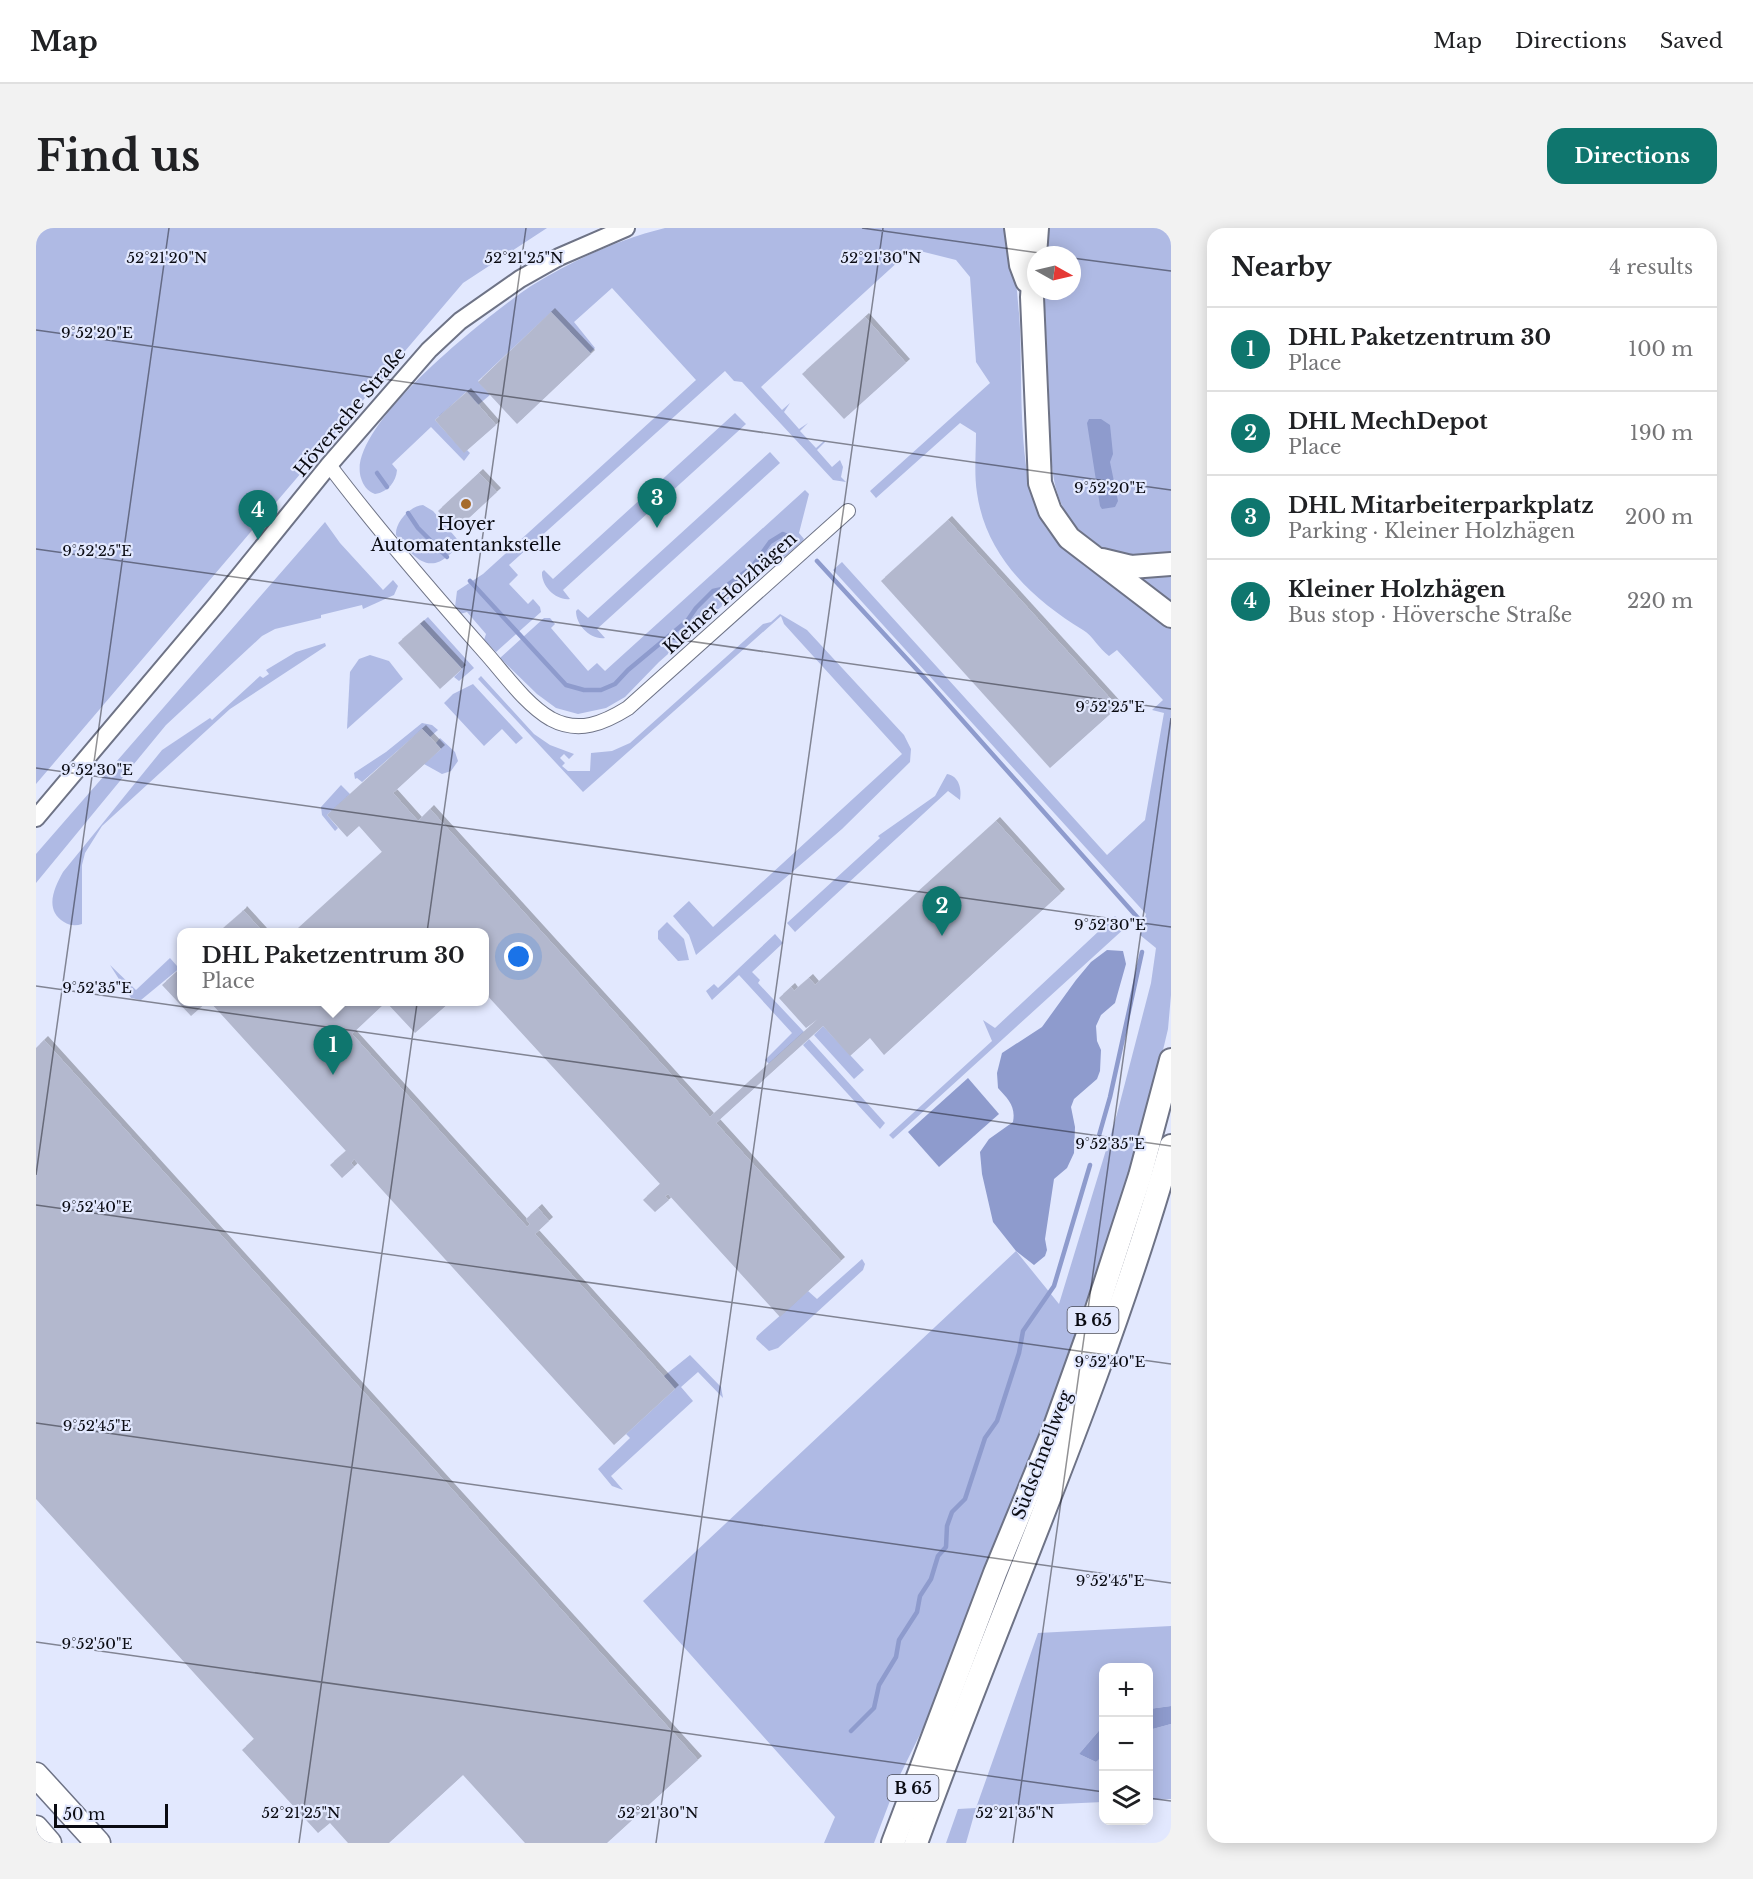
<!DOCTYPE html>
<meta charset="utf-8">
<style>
body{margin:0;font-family:"Libre Baskerville",serif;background:#f2f2f2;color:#202124}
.controls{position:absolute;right:18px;bottom:18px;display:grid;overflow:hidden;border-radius:12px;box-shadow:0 3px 15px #0003}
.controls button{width:54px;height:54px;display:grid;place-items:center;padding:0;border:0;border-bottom:2px solid #e0e0e0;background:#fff;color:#202124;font:30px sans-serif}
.compass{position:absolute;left:991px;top:18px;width:54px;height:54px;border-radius:50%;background:#fff;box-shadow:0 3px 15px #0003;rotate:98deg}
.scale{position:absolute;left:18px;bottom:15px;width:114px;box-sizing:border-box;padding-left:6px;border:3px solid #0a0b12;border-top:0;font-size:16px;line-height:21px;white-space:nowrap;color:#0a0b12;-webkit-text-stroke:4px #e2e8fe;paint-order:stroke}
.you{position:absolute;left:483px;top:729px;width:21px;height:21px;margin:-15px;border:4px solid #fff;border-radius:50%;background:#1a73e8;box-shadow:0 0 0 9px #1a73e833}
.badge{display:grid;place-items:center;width:39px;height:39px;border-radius:50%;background:#0f766e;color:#fff;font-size:20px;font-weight:700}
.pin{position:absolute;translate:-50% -50px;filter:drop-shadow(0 2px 3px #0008)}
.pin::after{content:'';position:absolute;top:32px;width:21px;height:18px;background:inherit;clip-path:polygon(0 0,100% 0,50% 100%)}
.popup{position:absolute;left:141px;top:700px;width:312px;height:78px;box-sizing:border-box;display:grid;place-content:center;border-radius:12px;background:#fff;filter:drop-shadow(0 2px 4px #0005);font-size:20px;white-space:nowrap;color:#757577}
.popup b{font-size:22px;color:#202124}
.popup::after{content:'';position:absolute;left:50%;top:100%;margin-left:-12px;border:12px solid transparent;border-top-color:#fff}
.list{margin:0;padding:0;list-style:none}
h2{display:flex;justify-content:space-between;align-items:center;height:78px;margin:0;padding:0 24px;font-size:26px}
h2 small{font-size:20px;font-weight:400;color:#757577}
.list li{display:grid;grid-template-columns:39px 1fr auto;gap:18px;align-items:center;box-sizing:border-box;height:84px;padding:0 24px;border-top:2px solid #e0e0e0}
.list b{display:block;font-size:22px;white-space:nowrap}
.list p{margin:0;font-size:20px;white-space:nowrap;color:#757577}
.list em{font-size:20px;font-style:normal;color:#757577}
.icon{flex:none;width:33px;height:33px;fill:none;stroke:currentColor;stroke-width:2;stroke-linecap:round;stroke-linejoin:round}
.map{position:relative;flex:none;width:1135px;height:1615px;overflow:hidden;border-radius:18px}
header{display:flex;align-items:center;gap:36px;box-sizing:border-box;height:84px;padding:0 30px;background:#fff;border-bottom:2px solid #e0e0e0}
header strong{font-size:28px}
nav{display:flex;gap:33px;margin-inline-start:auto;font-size:21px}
.intro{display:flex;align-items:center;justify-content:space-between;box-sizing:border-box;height:144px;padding:0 36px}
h1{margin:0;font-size:42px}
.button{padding:15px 27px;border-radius:18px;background:#0f766e;color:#fff;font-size:21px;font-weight:700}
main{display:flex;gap:36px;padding:0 36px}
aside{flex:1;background:#fff;border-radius:18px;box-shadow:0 3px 15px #0003}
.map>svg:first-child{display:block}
.green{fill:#afbae4}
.water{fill:#8e9bcd}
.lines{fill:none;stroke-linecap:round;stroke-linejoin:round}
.stream{stroke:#8e9bcd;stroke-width:4.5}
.building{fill:#b3b8ce;filter:url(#shadow)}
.minor-casing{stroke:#6e7386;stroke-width:16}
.tertiary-casing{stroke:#6e7386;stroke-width:20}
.trunk-casing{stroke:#6e7386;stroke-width:26}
.motorway-casing{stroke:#6e7386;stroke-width:27}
.minor{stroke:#fff;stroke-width:14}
.tertiary{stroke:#fff;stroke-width:16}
.trunk{stroke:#fff;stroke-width:22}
.motorway{stroke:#fff;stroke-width:24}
.ticks{fill:none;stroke:#0a0b12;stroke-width:1.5;stroke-opacity:0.45}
.poi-dot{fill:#a66b2d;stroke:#e2e8fe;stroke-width:2}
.labels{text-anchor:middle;stroke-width:4.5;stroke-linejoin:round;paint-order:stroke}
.shield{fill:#e2e8fe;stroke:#4b4d59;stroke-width:1.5}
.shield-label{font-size:16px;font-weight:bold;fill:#0a0b12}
.street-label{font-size:18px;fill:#0a0b12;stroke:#e2e8fe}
.poi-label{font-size:18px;fill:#0a0b12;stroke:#e2e8fe}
.ticks-label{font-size:15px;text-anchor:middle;fill:#0a0b12;stroke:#e2e8fe;stroke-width:4.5;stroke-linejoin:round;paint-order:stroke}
</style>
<header>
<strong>Map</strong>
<nav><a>Map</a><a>Directions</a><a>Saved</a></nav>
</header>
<div class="intro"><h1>Find us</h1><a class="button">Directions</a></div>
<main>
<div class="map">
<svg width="1135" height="1615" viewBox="0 0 1135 1615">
<defs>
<filter id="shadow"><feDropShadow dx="4" dy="-4" stdDeviation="0" flood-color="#0004"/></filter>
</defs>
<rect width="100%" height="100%" fill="#e2e8fe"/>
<g class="green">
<polygon points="0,0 511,0 427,55 0,556"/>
<path d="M629,0H967C978,15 981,65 983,85C988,143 978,253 1010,300C1035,336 1098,371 1135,397V767L1132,801L1123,839L1060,1054L1011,1193L894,1486L863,1549L838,1615H788L799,1589L607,1373L980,1023L1023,1076L1081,886L1115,755L1120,720L1104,707L1110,686L797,342L806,334L1071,627L1109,592L1128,485L1116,482L1127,472L1081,422L1073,428C1063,421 1057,408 1047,402C996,371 950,328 941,265C938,246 940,225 940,205L924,195L840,270L834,263L954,155L940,134L934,49L920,32L876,21L725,159L746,182L754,175L748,184L763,201L772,195L764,203L780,220L788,213L789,214L781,222L796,239L804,232L807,239L805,249L810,254L797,252L706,154L698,153L689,143L473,337L482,347L473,356L492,376L497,371L504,379L505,384L460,424L448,412L450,406L431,384L424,386L419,379L421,363L447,346L660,152L576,60L538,94L559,120L554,125L515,84L442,153L454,167L442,177L430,164L399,192L428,224L431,222L434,225L428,233L395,199L356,236L361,242C360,254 352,264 339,266C331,263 327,257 325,250C308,199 456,84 495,58C537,32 581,12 629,0Z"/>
<path d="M1012,0H1135V328C1080,338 1029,310 1018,252C1013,225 1014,197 1013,169C1011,134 1010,98 1008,63H1036V27H1008Z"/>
<path d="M699,185L710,196L527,362L534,371C520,373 505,358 506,344L508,342L517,351Z"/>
<path d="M734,224L744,235L561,401L569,410C554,412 540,397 540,383L542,381L552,390Z"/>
<polygon points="769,262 773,266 763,305 768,311 766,314 747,330 738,332 623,434 589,469 570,480 542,486 520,480 501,466 464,430 508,390 514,390 519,396 515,400 552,443 561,435 569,443"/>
<path d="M387,277L397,283L421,311C421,319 419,322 413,327C390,348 375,325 360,307C359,294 374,278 387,277Z"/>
<polygon points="289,294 304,315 347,362 357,352 362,358 358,367 327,381 326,377 285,387 285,390 239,401 226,408 130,497 0,655 0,626"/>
<polygon points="1135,342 1135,382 1097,348"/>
<polygon points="744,386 771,402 868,507 875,521 874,534 806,601 660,727 653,707 637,688 653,673 677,699 866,526 748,396 745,388 547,564 442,451 445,448 498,506 514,517 538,526 533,531 528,526 524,530 529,535 526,538 532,543 554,543 555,525 576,523 594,515 727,396 735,394"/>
<polygon points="392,389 438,440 423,453 418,449 426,441 384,396"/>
<path d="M289,415L290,418L194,481L66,598L49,625L46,637V696C40,698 34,698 28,694C8,682 18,660 27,644L126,522L174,490L176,492L224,448L227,450L233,446L230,442L260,424Z"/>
<polygon points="334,427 353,433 367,451 311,501 314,444 323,431"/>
<polygon points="437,456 487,510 480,516 466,501 448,518 408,475 417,466"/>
<polygon points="386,495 396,497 402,502 394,509 386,501 326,554 321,550 319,551 318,545 350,524"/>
<polygon points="404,510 419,524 422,533 415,543 406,546 388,536 405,521 400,515"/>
<path d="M911,546C923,548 926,561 924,572L912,563L759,704L751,695L844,610L842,608L899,568Z"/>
<polygon points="305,557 314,566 291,587 302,600 299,603 286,587 285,579"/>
<polygon points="1079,688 1090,699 857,911 853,907 956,813 947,792 959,800"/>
<polygon points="631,694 648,711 653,732 642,733 622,711 622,703"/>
<polygon points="739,706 747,715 716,744 724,752 722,755 768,804 733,836 729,832 756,805 703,747 676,772 670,763 678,756 682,760"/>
<polygon points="134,730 141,738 145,734 145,739 105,772 95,770 74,737 100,762"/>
<polygon points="787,798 828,842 818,851 778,807"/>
<polygon points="773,811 849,895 844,901 767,817"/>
<polygon points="826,1031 829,1036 827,1042 742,1120 733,1123 720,1111 721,1108 772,1063 781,1071"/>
<polygon points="654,1127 685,1159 687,1170 662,1144 645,1159 657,1173 575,1248 587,1262 576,1258 562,1241 594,1210 590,1206 639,1161 628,1148"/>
<polygon points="1135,1398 1135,1478 1113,1481 1112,1440 1068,1440 1067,1498 1043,1526 1060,1534 1067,1528 1067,1574 940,1580 930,1615 910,1615 922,1581 940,1580 1002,1405"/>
<polygon points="1135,1496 1135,1571 1113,1572 1113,1502"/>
</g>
<g class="water">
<polygon points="1053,191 1065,191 1074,197 1077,226 1074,234 1082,273 1079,279 1066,281 1064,278 1051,195"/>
<path d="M1071,722L1087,723L1090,736L1079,775L1065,787L1060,798L1061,813L1065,822L1064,843L1061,851L1038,871L1035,879L1039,899L1038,925L1031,940L1018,951L1009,1011L1011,1022L1009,1028L998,1037L980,1023L957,994L946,946L944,924L953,911L977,894C980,878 972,871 962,860L961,845L966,825L1006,799L1040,752L1055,734Z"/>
<polygon points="932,850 963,886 903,939 872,904"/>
<polygon points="1135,1478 1135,1496 1113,1502 1113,1481"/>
<polygon points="1067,1498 1067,1528 1060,1534 1043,1526"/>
</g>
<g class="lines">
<g class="stream">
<polyline points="341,245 351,259"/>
<polyline points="372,285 382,300 411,329"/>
<polyline points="781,333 895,457 1109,698"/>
<polyline points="434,353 530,457 548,462 565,462 579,456 592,442 651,393 660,380 677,363 686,361 716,339 734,314 747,306 757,310"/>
<polyline points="1060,918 1074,869 1106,724"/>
<polyline points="815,1503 838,1480 843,1457 860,1429 863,1412 881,1384 884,1368 895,1351 902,1328 910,1319 911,1298 916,1284 929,1271 949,1210 961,1193 983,1125 987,1103 1018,1058 1054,937"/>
</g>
</g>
<g class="building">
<polygon points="515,84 555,126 481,196 442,154"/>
<polygon points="829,89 870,135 808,191 766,146"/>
<polygon points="431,164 460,197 428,225 399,192"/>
<polygon points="443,245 461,264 420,302 402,283"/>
<polygon points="912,292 1082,479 1014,540 845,353"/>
<polygon points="384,396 426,441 404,461 362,415"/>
<polygon points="386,501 405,521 357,565 382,593 394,581 674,889 782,791 770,800 743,770 755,759 758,763 773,750 779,757 960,593 1025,665 848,827 834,810 814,828 787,798 680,895 805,1033 744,1089 632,966 629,968 633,972 619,984 607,972 624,956 448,764 448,704 258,704 346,624 323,598 311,609 291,587"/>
<polygon points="207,682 227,704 183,704 206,684"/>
<polygon points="146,739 146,774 171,774 155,788 126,757"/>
<polygon points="174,774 414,774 379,805 350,774 316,806 491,999 494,996 490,991 502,980 513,993 499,1006 639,1161 578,1217 318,931 315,935 318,939 306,950 294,937 310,923"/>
<polygon points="8,812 662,1532 571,1615 489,1615 427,1547 353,1615 312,1615 294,1595 282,1605 206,1522 218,1511 0,1271 0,820"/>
</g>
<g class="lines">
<g class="minor-casing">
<path id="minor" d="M293,237C342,302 394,362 448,423C468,445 489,476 515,491C543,506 568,495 592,480L812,283"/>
</g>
<g class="tertiary-casing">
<polyline id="tertiary" points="0,590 179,378 293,237 393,122 424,93 484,51 523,29 590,0"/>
</g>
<g class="trunk-casing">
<g id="trunk">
<polyline points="980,0 985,37 991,53"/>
<polyline points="1001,0 996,69 1004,255 1014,283 1033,310 1135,388"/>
<polyline points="1066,332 1095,339 1135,336"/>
<polyline points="857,1615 959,1345 1017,1204 1059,1087 1104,948 1135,832"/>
<path d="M880,1615C964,1382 1068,1156 1135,918"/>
</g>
</g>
<g class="motorway-casing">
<g id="motorway">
<polyline points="0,1547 62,1615"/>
<polyline points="0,1600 13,1615"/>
</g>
</g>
<use href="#minor" class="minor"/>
<use href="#tertiary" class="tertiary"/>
<use href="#trunk" class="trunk"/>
<use href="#motorway" class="motorway"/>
</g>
<path class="ticks" d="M826,0L1018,27M1036,30L1135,43M0,102L1135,262M0,321L1135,481M0,540L1135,699M0,758L1135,918M0,947L133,0M0,977L1135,1136M0,1195L1135,1355M0,1414L1068,1564M1112,1570L1135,1573M263,1615L490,0M620,1615L847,0M977,1615L1135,490"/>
<circle class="poi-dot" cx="430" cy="276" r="6"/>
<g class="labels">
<g class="shield">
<rect x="1031.5" y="1079" width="51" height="26" rx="4.5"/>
<rect x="851.5" y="1547" width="51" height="26" rx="4.5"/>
</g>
<g class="shield-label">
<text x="1057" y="1098">B 65</text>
<text x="877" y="1566">B 65</text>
</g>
<g class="street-label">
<text transform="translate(314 184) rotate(-50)" y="6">Höversche Straße</text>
<text transform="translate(694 365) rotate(-42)" y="6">Kleiner Holzhägen</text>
<text transform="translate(1006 1227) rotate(-69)" y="6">Südschnellweg</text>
</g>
<g class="poi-label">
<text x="430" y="302">Hoyer<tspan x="430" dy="21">Automatentankstelle</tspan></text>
</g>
</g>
<g class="ticks-label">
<text x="131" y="35">52°21'20"N</text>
<text x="488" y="35">52°21'25"N</text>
<text x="845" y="35">52°21'30"N</text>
<text x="61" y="110">9°52'20"E</text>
<text x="1074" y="265">9°52'20"E</text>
<text x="61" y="328">9°52'25"E</text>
<text x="1074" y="484">9°52'25"E</text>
<text x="61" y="547">9°52'30"E</text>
<text x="1074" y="702">9°52'30"E</text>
<text x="61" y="765">9°52'35"E</text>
<text x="1074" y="921">9°52'35"E</text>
<text x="61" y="984">9°52'40"E</text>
<text x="1074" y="1139">9°52'40"E</text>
<text x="61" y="1203">9°52'45"E</text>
<text x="1074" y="1358">9°52'45"E</text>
<text x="61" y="1421">9°52'50"E</text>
<text x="265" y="1590">52°21'25"N</text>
<text x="622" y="1590">52°21'30"N</text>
<text x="979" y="1590">52°21'35"N</text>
</g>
</svg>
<div class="controls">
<button>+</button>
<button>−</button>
<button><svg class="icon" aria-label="layers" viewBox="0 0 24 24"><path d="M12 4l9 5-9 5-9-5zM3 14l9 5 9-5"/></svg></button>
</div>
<svg class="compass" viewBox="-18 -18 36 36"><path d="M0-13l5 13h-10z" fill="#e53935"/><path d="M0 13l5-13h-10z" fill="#757577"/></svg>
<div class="scale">50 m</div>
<div class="you"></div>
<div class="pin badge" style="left:297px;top:847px">1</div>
<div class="popup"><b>DHL Paketzentrum 30</b>Place</div>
<div class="pin badge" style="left:906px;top:708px">2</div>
<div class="pin badge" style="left:621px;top:300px">3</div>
<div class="pin badge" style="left:222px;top:312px">4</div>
</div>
<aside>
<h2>Nearby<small>4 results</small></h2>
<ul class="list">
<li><span class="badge">1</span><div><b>DHL Paketzentrum 30</b><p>Place</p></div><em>100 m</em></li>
<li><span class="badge">2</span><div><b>DHL MechDepot</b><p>Place</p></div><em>190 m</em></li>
<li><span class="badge">3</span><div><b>DHL Mitarbeiterparkplatz</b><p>Parking · Kleiner Holzhägen</p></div><em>200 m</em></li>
<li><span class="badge">4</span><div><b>Kleiner Holzhägen</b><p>Bus stop · Höversche Straße</p></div><em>220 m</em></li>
</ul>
</aside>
</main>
